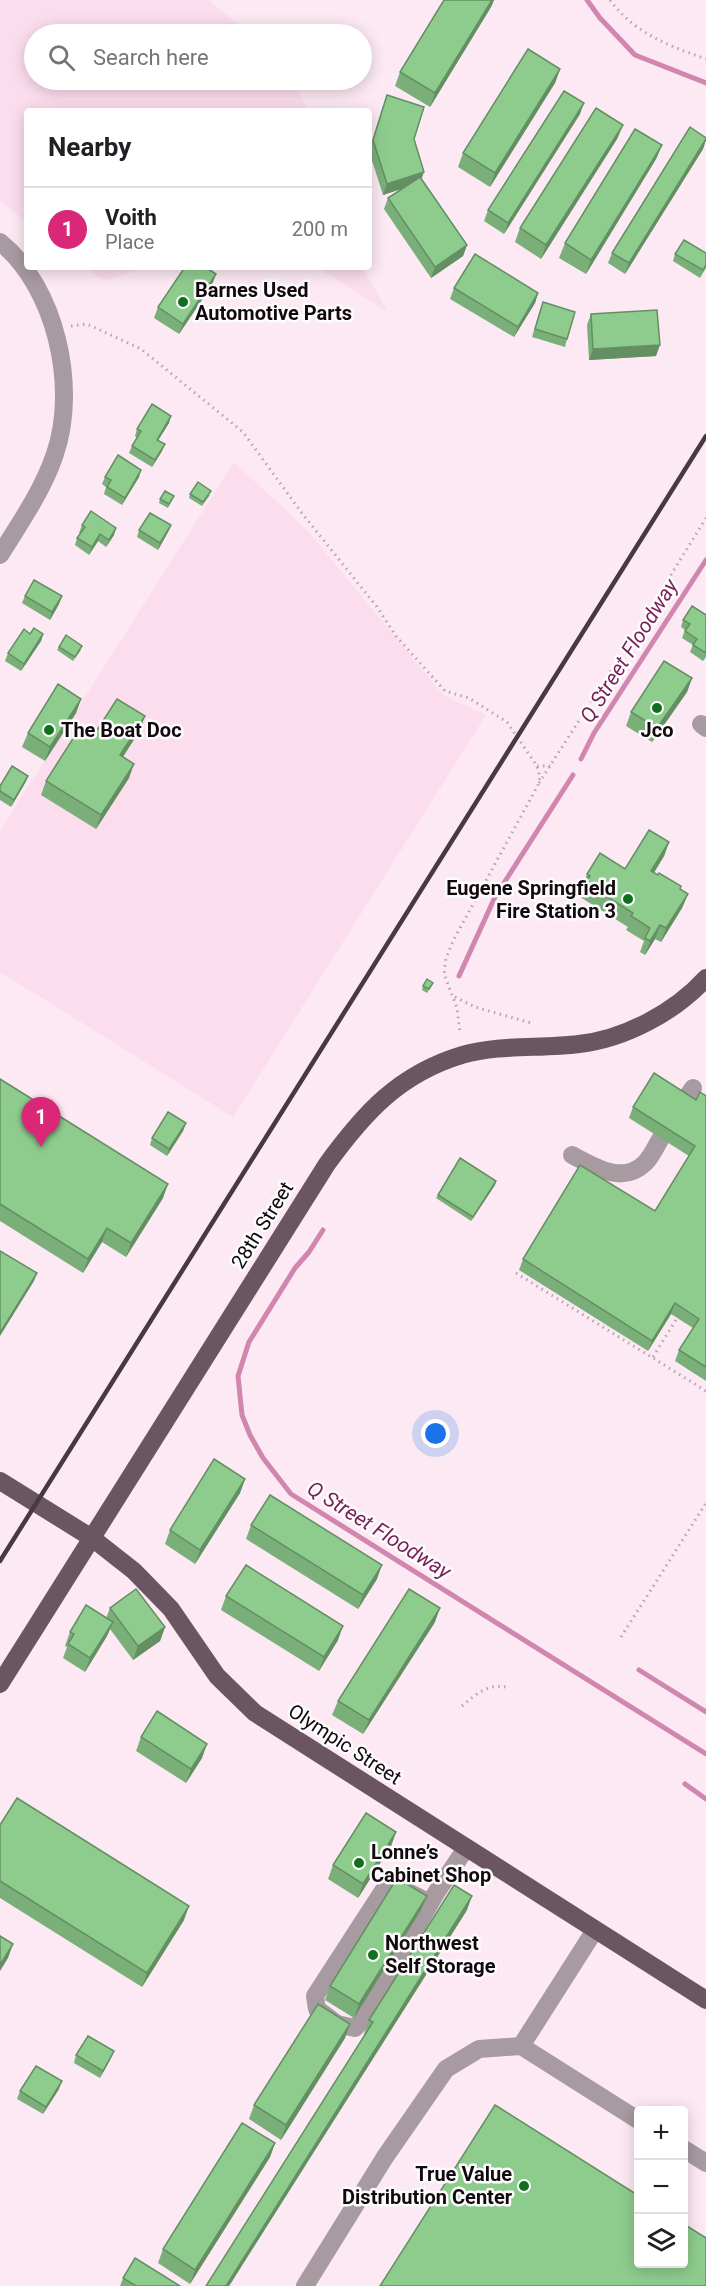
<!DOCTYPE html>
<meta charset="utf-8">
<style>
body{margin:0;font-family:Roboto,sans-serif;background:#f6f6f6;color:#202124}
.controls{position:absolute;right:18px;bottom:18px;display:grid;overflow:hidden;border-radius:6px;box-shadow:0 3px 15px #0003}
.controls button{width:54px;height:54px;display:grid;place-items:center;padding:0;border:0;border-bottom:2px solid #e0e0e0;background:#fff;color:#202124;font:30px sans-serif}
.you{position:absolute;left:436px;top:1434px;width:21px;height:21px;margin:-15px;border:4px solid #fff;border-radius:50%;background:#1a73e8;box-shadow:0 0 0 9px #1a73e833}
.badge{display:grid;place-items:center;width:39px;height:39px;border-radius:50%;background:#db2777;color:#fff;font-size:20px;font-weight:700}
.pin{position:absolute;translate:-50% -50px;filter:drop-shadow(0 2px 3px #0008)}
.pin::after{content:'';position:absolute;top:32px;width:21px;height:18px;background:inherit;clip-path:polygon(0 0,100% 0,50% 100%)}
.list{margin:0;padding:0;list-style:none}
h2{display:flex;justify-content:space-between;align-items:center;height:78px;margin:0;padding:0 24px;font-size:26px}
h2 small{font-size:20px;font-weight:400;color:#757577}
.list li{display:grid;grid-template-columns:39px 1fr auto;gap:18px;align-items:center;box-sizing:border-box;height:84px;padding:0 24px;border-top:2px solid #e0e0e0}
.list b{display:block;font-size:22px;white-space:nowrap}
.list p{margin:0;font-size:20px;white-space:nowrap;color:#757577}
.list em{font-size:20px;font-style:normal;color:#757577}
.icon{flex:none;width:33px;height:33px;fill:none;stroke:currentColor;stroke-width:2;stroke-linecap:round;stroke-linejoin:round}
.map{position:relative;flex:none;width:706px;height:2286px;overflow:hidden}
.search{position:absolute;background:#fff;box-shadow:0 3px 15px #0003;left:24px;top:24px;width:348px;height:66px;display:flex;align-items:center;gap:15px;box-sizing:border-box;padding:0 21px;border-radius:33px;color:#757577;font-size:22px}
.panel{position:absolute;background:#fff;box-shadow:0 3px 15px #0003;left:24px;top:108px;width:348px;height:162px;border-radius:6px}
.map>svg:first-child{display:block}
.built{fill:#fcdded}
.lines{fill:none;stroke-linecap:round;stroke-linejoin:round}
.stream{stroke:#d186b0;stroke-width:5}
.path{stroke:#b5a5ad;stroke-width:3;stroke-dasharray:1.5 4.5;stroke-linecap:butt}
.minor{stroke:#a79aa1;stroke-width:18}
.major{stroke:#6b5561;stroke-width:18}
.rail{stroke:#463a40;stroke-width:4.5}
.wall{fill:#7aaf7a}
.shaded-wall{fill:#638f63}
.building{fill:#8ecc8e;stroke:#638f63;stroke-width:1.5}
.poi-dot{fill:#10701e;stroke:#fcfcfc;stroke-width:2}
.labels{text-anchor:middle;stroke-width:5;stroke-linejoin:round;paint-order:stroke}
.poi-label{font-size:20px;font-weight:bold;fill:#12090e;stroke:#fcfcfc;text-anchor:start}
.street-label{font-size:20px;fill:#12090e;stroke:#fcfcfc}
.water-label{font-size:21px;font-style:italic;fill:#781f58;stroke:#fcfcfc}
</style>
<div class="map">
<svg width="706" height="2286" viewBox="0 0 706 2286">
<rect width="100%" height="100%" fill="#fce9f3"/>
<g class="built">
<polygon points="0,0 208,0 234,21 254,34 34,34 34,80 293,80 308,111 27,111 27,222 0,201"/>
<polygon points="85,267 147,267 104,281"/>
<polygon points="316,267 362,267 388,312"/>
<polygon points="234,462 307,530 443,695 486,715 233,1117 0,972 0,831"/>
</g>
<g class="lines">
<g class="stream">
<polyline points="587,0 600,18 635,55 706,83"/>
<polyline points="581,759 594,733 706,560"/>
<polyline points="459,976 495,897 573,775"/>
<polyline points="323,1230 309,1252 295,1268 249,1342 238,1376 242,1415 250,1435 263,1458 291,1494 706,1754"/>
<polyline points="639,1670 706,1712"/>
<polyline points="685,1784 706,1799"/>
</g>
<g class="path">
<path d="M610,0C634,33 669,46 706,59"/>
<polyline points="71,326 87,324 141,349 243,432 301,512 377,607 396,636 445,691 469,698 507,722 537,766 540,777 538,785 453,941 446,958 444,974 457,1008 460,1033"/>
<polyline points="537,766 550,766"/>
<polyline points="539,783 632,638 706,518"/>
<polyline points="455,997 475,1007 531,1023"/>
<polyline points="516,1273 706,1391"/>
<polyline points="653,1357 677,1318"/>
<polyline points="621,1637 706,1503"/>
<path d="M462,1706C476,1694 489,1682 509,1688"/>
</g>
<g class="minor">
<path d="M0,242C56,287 78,387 55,454C43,490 20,523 0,555"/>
<polyline points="701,724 706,728"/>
<polyline points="682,1104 693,1088"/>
<path d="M572,1155C595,1167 623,1185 645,1163C652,1156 656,1146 661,1138"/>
<polyline points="430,1903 394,1885 385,1888 315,1996 317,2009 337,2024 355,2028 365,2017 436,1893 466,1848"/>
<polyline points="595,1930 521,2046 638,2120"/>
<polyline points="684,2149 706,2163"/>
<polyline points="305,2286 385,2157 446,2069 479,2049 521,2046"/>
</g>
<g class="major">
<polyline points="0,1481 92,1538 134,1571 171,1609 217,1676 255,1713 706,2000"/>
<path d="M0,1684L327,1164C364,1113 399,1074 462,1055C500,1044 540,1049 579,1044C625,1039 675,1012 706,978"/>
</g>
<polyline class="rail" points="0,1561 706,436"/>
</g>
<g class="wall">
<polygon points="444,0 494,0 491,7 430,107 395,86 400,72"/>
<polygon points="560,69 555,83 490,187 458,167 463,153"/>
<polygon points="383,106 414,139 422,179 467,245 463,256 431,278 384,209 388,198 403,188 383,195 369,151"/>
<polygon points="580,114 504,234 484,221 488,210"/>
<polygon points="623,125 617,139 541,259 515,242 520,228"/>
<polygon points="706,140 703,149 625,274 608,263 612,253"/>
<polygon points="662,145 656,159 586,274 559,258 565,243"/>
<polygon points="706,253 706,268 700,278 673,261 675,254"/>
<polygon points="212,285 179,334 154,318 158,307"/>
<polygon points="454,288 538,293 535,303 514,337 450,299"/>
<polygon points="540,310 567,339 565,347 532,337"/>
<polygon points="591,314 656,356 589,360 587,325"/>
<polygon points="169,423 158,440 162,451 152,467 129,453 132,446 137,438 135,436 137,429"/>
<polygon points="141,470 139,477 122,505 104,494 106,487 102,484 105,477"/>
<polygon points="190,494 210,495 202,506 189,498"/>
<polygon points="174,496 168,508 159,503 160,499"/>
<polygon points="82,525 114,535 106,547 98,541 89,555 75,545 77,538 80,533 79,533"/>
<polygon points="171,525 168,532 158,550 137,537 139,530"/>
<polygon points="25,596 62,596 59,604 50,620 22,603"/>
<polygon points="706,615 706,657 703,661 690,652 693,645 682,638 685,630 681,627 683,620"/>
<polygon points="30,634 43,634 41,641 21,671 5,661 8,653"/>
<polygon points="59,647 81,650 73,661 57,650"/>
<polygon points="692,678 687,692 652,742 626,726 631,712"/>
<polygon points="81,699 76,713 45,761 22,747 28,733"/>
<polygon points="140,730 123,757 129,778 96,829 41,795 46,781 92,738"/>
<polygon points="28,776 25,783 11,807 0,800 0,786"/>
<polygon points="669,842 664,856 654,873 688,894 682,908 661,942 655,939 645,955 640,952 644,941 626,930 628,927 580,897 583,889 582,888 587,874 625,869"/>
<polygon points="423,986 431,987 427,993 422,990"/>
<polygon points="0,1079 163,1198 126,1257 102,1242 83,1273 0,1221"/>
<polygon points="706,1096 706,1381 675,1361 679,1350 693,1328 671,1314 648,1351 519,1270 523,1259 655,1211 689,1156 629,1118 633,1107 696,1100"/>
<polygon points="186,1123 183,1131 167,1156 150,1145 152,1138"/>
<polygon points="496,1181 495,1185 471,1221 436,1198 438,1195"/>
<polygon points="245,1479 240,1493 195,1564 165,1544 170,1530"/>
<polygon points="251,1525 377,1579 358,1609 246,1539"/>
<polygon points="226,1596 338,1640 319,1671 221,1610"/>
<polygon points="110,1608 165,1627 160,1641 133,1660 110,1629 107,1636 85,1672 63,1658 67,1647 65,1646 70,1632 106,1618"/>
<polygon points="435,1622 363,1734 332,1715 338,1701"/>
<polygon points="141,1737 202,1758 186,1783 136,1751"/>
<polygon points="0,1825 184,1920 142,1987 0,1898"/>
<polygon points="396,1832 391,1846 358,1898 328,1879 333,1865"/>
<polygon points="421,1910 354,2018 325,2000 330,1986"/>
<polygon points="467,1910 229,2286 206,2286 365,2034 364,2034 369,2020"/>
<polygon points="345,2038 281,2140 249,2119 254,2105"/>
<polygon points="76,2055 111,2058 100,2078 74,2063"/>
<polygon points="59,2089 43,2114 17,2099 20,2091"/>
<polygon points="275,2143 270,2157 190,2284 158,2263 163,2249"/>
<polygon points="123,2278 180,2286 120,2286"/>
</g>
<g class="shaded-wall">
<polygon points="492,0 494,0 491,7 430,107 435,93"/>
<polygon points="560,69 555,83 490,187 495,173"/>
<polygon points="584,103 580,114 504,234 508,223"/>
<polygon points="623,125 617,139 541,259 546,245"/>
<polygon points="706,139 703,149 625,274 629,263"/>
<polygon points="662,145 656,159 586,274 591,260"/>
<polygon points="424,172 420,183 383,195 387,184"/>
<polygon points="467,245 463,256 431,278 435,267"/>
<polygon points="216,274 212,285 179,334 183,324"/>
<polygon points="538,293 535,303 514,337 518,327"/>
<polygon points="660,345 656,356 589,360 593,349"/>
<polygon points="171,416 169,423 154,447 157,440"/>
<polygon points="165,444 162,451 152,467 155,460"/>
<polygon points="141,470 139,477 122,505 125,498"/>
<polygon points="171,525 168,532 158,550 160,543"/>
<polygon points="116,528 114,535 106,547 109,540"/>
<polygon points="100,534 98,541 89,555 92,547"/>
<polygon points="62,596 59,604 50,620 52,612"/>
<polygon points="43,634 41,641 21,671 24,664"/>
<polygon points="692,678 687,692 652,742 657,728"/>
<polygon points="81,699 76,713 45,761 50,747"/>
<polygon points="145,716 140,730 115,769 120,755"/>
<polygon points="134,764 129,778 96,829 101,815"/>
<polygon points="28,776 25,783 11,807 14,800"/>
<polygon points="669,842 664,856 646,885 651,871"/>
<polygon points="688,894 682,908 661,942 666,928"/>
<polygon points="660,925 655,939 645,955 650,941"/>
<polygon points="186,1123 183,1131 167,1156 169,1149"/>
<polygon points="496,1181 495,1185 471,1221 473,1217"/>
<polygon points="168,1184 163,1198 126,1257 131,1243"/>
<polygon points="107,1228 102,1242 83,1273 88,1259"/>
<polygon points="37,1273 34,1281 0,1336 0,1333"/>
<polygon points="675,1303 671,1314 648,1351 652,1341"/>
<polygon points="245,1479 240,1493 195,1564 200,1550"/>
<polygon points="382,1565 377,1579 358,1609 363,1595"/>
<polygon points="440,1608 435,1622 363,1734 369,1720"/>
<polygon points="113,1622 107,1636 85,1672 90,1658"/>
<polygon points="343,1626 338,1640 319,1671 324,1657"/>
<polygon points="165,1627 160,1641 133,1660 138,1646"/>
<polygon points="207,1744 202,1758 186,1783 191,1769"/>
<polygon points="396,1832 391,1846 358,1898 363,1884"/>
<polygon points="427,1896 421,1910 354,2018 359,2004"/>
<polygon points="472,1896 467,1910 229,2286 226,2286"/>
<polygon points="189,1906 184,1920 142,1987 147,1973"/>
<polygon points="13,1944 8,1958 0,1971 0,1965"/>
<polygon points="350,2024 345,2038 281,2140 286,2125"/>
<polygon points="114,2051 111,2058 100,2078 103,2071"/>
<polygon points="62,2081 59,2089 43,2114 46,2107"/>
<polygon points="275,2143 270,2157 190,2284 195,2270"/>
</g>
<g class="building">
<polygon points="444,0 492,0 435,93 400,72"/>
<polygon points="528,49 560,69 495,173 463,153"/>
<polygon points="564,91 584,103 508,223 488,210"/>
<polygon points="387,95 424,107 414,139 424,172 387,184 373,140"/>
<polygon points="596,108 623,125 546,245 520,228"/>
<polygon points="690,127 706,138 706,139 629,263 612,253"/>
<polygon points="635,129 662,145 591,260 565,243"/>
<polygon points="420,177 467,245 435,267 388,198"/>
<polygon points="684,240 706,253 706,265 703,270 675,254"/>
<polygon points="475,254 538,293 518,327 454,288"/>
<polygon points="185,267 205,267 216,274 183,324 158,307"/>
<polygon points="543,302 575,312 567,339 535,329"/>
<polygon points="657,310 660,345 593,349 591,314"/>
<polygon points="152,404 171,416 157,440 165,444 155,460 132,446 141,431 137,429"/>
<polygon points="118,455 141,470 125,498 107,487 111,480 105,477"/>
<polygon points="198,482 211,491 203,502 190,494"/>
<polygon points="165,491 174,496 169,504 160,499"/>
<polygon points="91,511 116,528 109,540 100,534 92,547 77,538 85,527 82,525"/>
<polygon points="150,513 171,525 160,543 139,530"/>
<polygon points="34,580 62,596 52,612 25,596"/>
<polygon points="692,606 706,615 706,653 693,645 697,639 685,631 690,624 683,620"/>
<polygon points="34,628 43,634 24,664 8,653 24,629 30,634"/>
<polygon points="66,635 82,646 75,657 59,647"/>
<polygon points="664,661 692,678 657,728 631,712"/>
<polygon points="58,684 81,699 50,747 28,733"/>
<polygon points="117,699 145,716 120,755 134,764 101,815 46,781 79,729 92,738"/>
<polygon points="12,766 28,776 14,800 0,791 0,786"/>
<polygon points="649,830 669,842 651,871 658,875 659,873 681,886 680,889 688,894 666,928 660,925 650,941 645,938 650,928 631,916 633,913 585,883 590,876 587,874 600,853 625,869"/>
<polygon points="427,979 433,983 429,989 423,986"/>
<polygon points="654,1073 696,1100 700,1092 706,1096 706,1367 679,1350 699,1319 675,1303 652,1341 523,1259 580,1165 655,1211 695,1146 633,1107"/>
<polygon points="0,1079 168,1184 131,1243 107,1228 88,1259 0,1204"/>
<polygon points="168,1112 186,1123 169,1149 152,1138"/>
<polygon points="460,1158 496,1181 473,1217 438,1195"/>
<polygon points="0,1251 37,1273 0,1333"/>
<polygon points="214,1459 245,1479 200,1550 170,1530"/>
<polygon points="270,1495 382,1565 363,1595 251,1525"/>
<polygon points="246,1565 343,1626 324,1657 226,1596"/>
<polygon points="136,1589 165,1627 138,1646 110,1608"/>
<polygon points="409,1589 440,1608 369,1720 338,1701"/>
<polygon points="86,1605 113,1622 90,1658 68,1644 74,1634 70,1632"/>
<polygon points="157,1711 207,1744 191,1769 141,1737"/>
<polygon points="17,1798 189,1906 147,1973 0,1881 0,1825"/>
<polygon points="366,1813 396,1832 363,1884 333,1865"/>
<polygon points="397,1878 427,1896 359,2004 330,1986"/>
<polygon points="454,1885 472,1896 226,2286 206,2286 373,2022 369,2020"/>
<polygon points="0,1936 13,1944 0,1965"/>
<polygon points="318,2004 350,2024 286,2125 254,2105"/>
<polygon points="88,2036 114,2051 103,2071 76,2055"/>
<polygon points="36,2066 62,2081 46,2107 20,2091"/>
<polygon points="495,2105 639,2196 639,2264 684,2264 684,2224 706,2238 706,2286 380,2286"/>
<polygon points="242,2123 275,2143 195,2270 163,2249"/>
<polygon points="135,2258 180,2286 136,2286 123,2278"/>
</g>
<g class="poi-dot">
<circle cx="183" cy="302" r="6"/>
<circle cx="657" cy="708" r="6"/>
<circle cx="49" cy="730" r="6"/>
<circle cx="628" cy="899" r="6"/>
<circle cx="359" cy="1863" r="6"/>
<circle cx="373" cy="1955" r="6"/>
<circle cx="524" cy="2186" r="6"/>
</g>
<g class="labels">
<g class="poi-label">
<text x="195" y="297">Barnes Used<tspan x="195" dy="23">Automotive Parts</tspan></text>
<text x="61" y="737">The Boat Doc</text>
<text x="657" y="737" text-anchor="middle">Jco</text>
<text x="616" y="895" text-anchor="end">Eugene Springfield<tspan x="616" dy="23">Fire Station 3</tspan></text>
<text x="371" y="1859">Lonne’s<tspan x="371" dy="23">Cabinet Shop</tspan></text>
<text x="385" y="1950">Northwest<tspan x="385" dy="23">Self Storage</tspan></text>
<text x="512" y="2181" text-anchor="end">True Value<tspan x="512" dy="23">Distribution Center</tspan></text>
</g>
<g class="street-label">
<text transform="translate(262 1225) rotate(-58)" y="7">28th Street</text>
<text transform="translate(345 1744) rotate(33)" y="7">Olympic Street</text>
</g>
<g class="water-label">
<text transform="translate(629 651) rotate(-58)" y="7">Q Street Floodway</text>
<text transform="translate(379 1530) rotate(32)" y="7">Q Street Floodway</text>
</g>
</g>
</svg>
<div class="controls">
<button>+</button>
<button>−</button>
<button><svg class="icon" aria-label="layers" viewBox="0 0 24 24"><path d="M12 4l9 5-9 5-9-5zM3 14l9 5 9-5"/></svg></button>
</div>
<div class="you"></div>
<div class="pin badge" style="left:41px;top:1147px">1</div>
<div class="search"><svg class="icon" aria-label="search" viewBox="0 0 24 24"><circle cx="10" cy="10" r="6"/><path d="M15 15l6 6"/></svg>Search here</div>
<section class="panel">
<h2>Nearby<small></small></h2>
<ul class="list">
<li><span class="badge">1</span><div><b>Voith</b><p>Place</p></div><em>200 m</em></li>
</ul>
</section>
</div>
